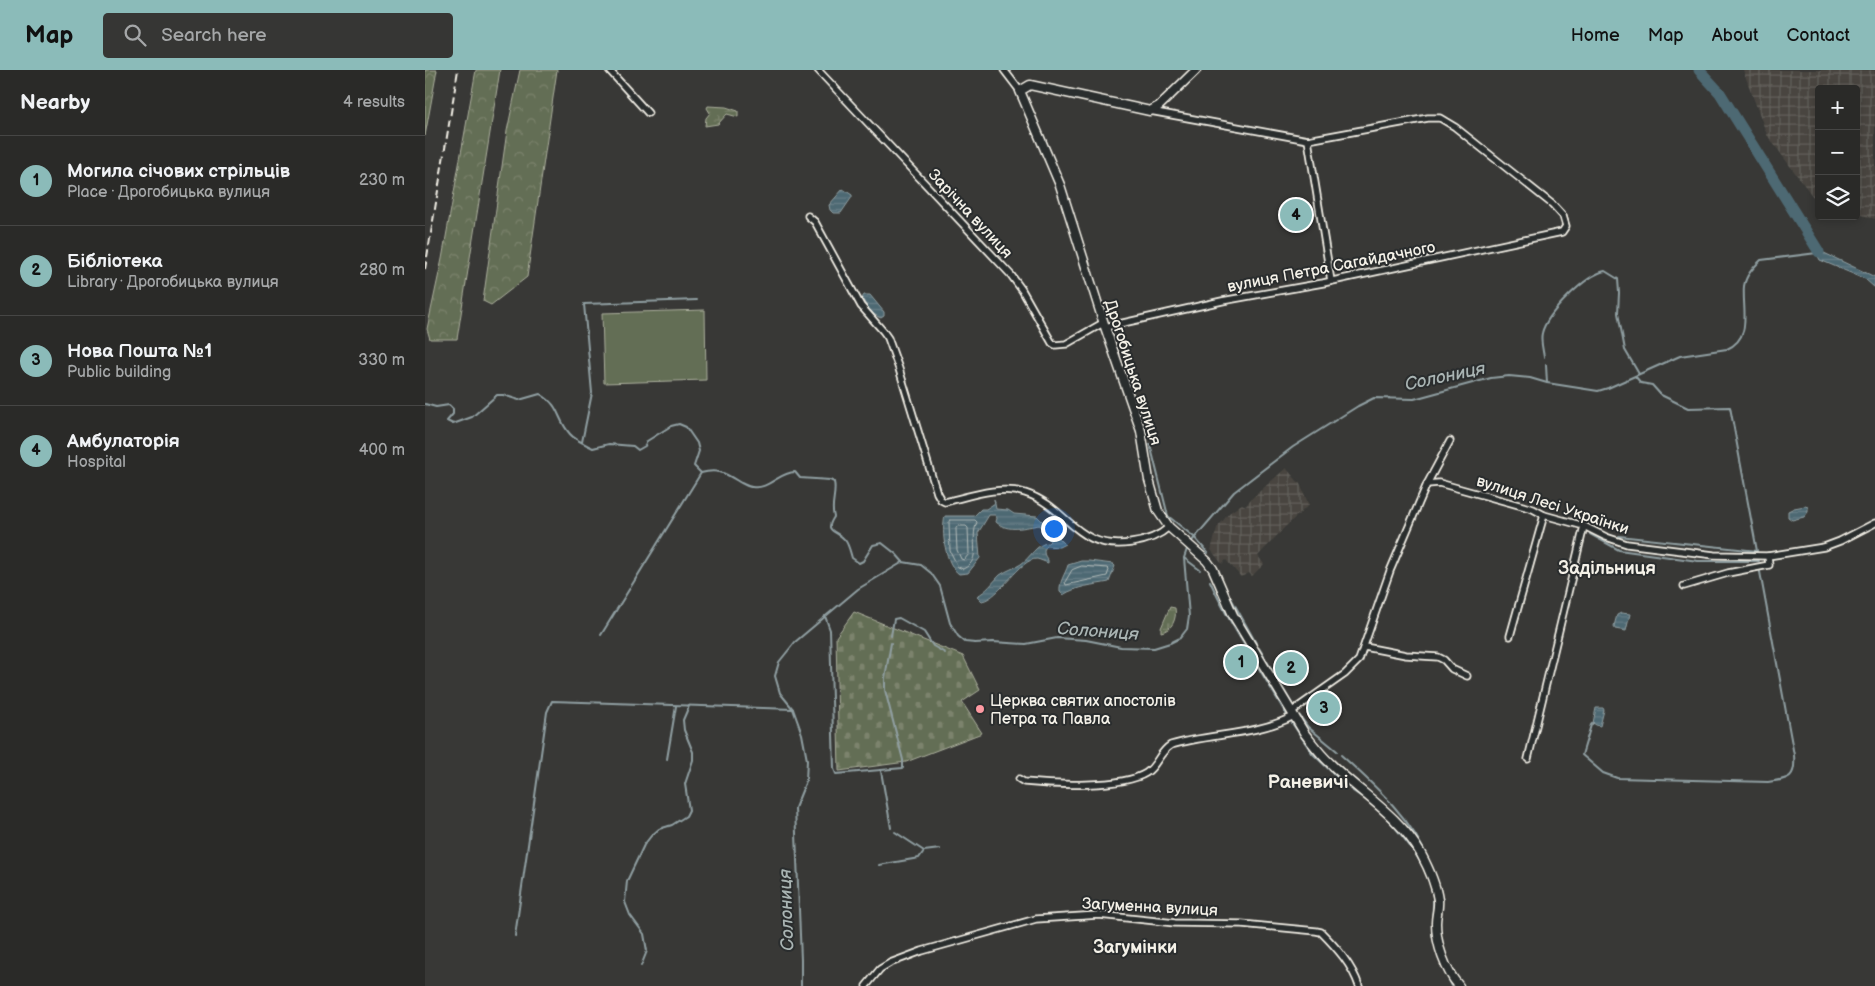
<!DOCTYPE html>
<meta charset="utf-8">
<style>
body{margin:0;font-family:"Balsamiq Sans",sans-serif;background:#363634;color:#f1f3f6}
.controls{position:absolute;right:15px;top:15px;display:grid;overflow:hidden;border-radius:5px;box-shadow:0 2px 8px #0003}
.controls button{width:45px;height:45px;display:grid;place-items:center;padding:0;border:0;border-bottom:1px solid #464645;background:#2a2a28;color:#f1f3f6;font:25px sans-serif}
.you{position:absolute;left:628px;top:458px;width:18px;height:18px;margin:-12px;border:4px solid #fff;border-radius:50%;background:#1a73e8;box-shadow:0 0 0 8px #1a73e833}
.badge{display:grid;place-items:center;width:32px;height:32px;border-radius:50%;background:#8bbbb9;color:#111;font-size:16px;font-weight:700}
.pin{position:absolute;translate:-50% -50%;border:2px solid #fff;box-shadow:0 1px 5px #0006}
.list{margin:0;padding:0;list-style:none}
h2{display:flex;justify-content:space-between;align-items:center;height:65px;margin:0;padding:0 20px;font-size:21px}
h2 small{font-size:16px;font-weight:400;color:#a5a7a8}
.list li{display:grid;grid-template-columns:32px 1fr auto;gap:15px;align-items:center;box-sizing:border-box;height:90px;padding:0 20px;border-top:1px solid #464645}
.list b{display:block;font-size:19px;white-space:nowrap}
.list p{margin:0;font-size:16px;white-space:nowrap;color:#a5a7a8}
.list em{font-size:16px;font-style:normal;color:#a5a7a8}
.icon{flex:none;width:28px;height:28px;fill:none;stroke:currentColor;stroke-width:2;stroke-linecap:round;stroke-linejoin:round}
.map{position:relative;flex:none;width:1450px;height:916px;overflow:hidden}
header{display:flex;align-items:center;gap:30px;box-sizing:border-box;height:70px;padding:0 25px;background:#8bbbb9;color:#111}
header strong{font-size:24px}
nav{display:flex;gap:28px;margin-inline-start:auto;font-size:18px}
.search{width:350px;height:45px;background:#363634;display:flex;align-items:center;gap:12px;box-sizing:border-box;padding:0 18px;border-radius:5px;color:#a5a7a8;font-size:19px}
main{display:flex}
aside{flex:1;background:#2a2a28}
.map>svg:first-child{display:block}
.industrial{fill:url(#industrial-grid)}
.grass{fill:#646e55;stroke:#acb09e}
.forest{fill:url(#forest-crowns);stroke:#acb09e}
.wetland{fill:url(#wetland-marsh);stroke:#acb09e}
.cemetery{fill:url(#cemetery-stones);stroke:#acb09e}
.water{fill:url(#water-rules);stroke:#909fa2}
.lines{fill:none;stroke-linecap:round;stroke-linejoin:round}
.shore{stroke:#b2bbb9;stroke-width:1}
.stream{stroke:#909fa2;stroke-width:2}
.river{stroke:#4e6973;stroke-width:11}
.minor-casing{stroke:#f4f1e8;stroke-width:9}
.tertiary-casing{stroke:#f4f1e8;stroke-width:11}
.minor{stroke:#2a2d2e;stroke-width:5.5}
.tertiary{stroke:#2a2d2e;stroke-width:8}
.rail{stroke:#f4f1e8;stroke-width:2;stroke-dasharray:8 4;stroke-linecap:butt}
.poi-dot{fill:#ff9aa2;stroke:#2a2d2e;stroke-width:2}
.labels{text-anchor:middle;stroke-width:4;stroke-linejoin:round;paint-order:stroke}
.street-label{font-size:16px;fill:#f4f1e8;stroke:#2a2d2e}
.poi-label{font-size:16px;fill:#f4f1e8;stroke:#2a2d2e;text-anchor:start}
.water-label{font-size:18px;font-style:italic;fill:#a9b4b3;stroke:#2a2d2e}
.neighbourhood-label{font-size:18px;font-weight:bold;fill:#f4f1e8;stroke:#2a2d2e}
.quarter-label{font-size:19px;font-weight:bold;fill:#f4f1e8;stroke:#2a2d2e}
</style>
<header>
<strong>Map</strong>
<div class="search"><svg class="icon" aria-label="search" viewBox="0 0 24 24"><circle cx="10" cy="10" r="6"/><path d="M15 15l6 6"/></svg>Search here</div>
<nav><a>Home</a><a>Map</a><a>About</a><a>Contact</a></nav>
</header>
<main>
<aside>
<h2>Nearby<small>4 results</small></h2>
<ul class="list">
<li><span class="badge">1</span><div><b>Могила січових стрільців</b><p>Place · Дрогобицька вулиця</p></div><em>230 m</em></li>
<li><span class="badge">2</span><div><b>Бібліотека</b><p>Library · Дрогобицька вулиця</p></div><em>280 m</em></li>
<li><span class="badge">3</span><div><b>Нова Пошта №1</b><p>Public building</p></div><em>330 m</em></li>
<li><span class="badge">4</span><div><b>Амбулаторія</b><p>Hospital</p></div><em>400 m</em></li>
</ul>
</aside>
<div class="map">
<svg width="1450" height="916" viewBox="0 0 1450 916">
<defs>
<pattern id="industrial-grid" width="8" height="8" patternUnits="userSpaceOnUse" patternTransform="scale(1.25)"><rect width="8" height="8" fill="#48453f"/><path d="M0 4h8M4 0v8" fill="none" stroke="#63605b"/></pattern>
<pattern id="forest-crowns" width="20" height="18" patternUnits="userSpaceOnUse" patternTransform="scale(1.25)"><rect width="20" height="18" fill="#646e55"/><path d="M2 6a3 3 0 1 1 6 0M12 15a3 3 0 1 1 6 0" fill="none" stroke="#7b836d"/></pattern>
<pattern id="wetland-marsh" width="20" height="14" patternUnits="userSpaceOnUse" patternTransform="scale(1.25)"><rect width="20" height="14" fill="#646e55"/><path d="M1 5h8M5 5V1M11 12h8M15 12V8" fill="none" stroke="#7b836d"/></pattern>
<pattern id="cemetery-stones" width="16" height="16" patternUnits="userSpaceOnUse" patternTransform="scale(1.25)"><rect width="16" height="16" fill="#646e55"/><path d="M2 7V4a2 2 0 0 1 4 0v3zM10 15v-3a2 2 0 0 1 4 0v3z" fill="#7b836d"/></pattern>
<pattern id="water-rules" width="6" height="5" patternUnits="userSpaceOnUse" patternTransform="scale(1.25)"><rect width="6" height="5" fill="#4e6973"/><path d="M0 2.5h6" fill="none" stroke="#687f87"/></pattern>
</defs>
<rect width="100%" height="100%" fill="#383836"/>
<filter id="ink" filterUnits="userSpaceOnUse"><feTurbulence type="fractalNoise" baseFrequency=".02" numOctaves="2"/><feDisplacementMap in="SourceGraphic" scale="10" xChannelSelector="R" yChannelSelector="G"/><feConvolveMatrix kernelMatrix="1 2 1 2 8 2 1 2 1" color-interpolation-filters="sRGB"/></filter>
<g filter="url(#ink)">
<g class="industrial">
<polygon points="1318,0 1450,0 1450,149 1431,143 1431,19 1394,19 1394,132 1391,131 1342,65"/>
<polygon points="861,398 875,414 884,435 861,456 833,486 839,494 827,506 824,503 816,507 801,490 797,494 786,480 792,458 804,443 817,434 821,436 825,430"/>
</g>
<polygon class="grass" points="280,240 281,310 179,313 177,243"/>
<g class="forest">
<polygon points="0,0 12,0 0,66"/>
<polygon points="51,0 75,0 32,269 5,269 2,259 17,189"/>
<polygon points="95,0 132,0 102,207 66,235 58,231 82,61"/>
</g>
<g class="wetland">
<polygon points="283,36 301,37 313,41 313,47 302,44 293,54 280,56 281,48 285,43 282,38"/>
<path d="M745,537L750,538C752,549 747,560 736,562V558Z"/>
</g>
<polygon class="cemetery" points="429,542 538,586 555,620 537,632 557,663 481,692 414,701 411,567"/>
<g class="water">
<polygon points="418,119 427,125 427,127 416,143 408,143 405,140 404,135"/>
<polygon points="1383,167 1397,182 1450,207 1450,218 1440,209 1395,190"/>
<path d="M439,225H445L459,242V246L456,248C447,245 441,236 437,228Z"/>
<path d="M569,429L571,439L583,440L589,444L612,446L640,474L634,477L622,476C617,480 619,486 623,490V493C620,492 616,490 612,489C595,488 575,528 557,531L552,526C562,521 567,513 575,505C582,500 590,498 596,494C605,488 612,473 623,473L625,471L615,455C600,457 583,463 571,452L572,448L570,445H564L553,463L555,488L543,503L534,504C520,494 516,462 520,446H549L556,439H561L570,433Z"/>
<polygon points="1380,436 1383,437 1383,442 1379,447 1367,450 1363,447 1363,441 1369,438"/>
<path d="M656,491H664L688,494L690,496L684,512C669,515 652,516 638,525L635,522C634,511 640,505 643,495Z"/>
<polygon points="1196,543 1205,544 1201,561 1190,559 1189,556 1192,545"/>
<polygon points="1171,638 1178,638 1179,640 1175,656 1171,655 1168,653"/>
</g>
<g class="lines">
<g class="shore">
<path d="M525,450H550L552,452C544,470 558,490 538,499L533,497L525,481L524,452Z"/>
<polygon points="533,456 541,456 543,458 544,484 539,490 536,489 532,480 531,459"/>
<polygon points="657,496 682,498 684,500 682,506 641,515 640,512 647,500"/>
</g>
<g class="stream">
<polyline points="687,264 697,295"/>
<path d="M1119,287C1118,280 1115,270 1117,263C1122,243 1161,205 1180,201L1193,209L1194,223L1193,243L1200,280L1214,304"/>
<polyline points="1121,295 1122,313"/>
<polyline points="708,326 723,367"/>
<path d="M0,334L11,337L24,335L28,339V344L22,351L28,354L47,347L72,325H78L94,330L115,324C136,336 131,348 145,364C150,370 160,374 168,378L184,374L208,376L213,380L220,376L222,371L246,356L254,354L261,357L272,373L274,381L269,396L276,403C294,398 301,404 316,413C319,414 323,417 327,417C344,420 354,402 370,402L375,408L405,410L409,412C412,423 405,435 409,447C398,463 412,460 420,470C424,475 425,482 427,488L434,493L438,491L448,475L457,473L471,484L478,492"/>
<polyline points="157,372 167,323 159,234 272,230"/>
<polyline points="725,374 743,446 769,467 783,483"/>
<polyline points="1165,464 1194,480 1273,491 1334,491"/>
<polyline points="1194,466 1332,481 1305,337 1263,338 1236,325 1227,315 1216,313 1210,306"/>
<path d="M766,472L809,422L839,399L868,377L933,336L949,328L989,329L1066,308L1084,306L1105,308L1122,313L1173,321L1183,318L1255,286L1302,279C1328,268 1317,239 1319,216C1321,205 1328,198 1336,190L1392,183"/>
<polyline points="759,488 775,500"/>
<path d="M785,511C806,558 836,599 861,644"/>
<polyline points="802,521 831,573"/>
<polyline points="400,546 405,560 409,699 411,704 478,698 478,690 460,620 460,608 466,573"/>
<polyline points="176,565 276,403"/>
<polyline points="466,566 469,549 474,548 499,562 508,576 520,583"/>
<polyline points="834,578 868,635"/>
<polyline points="875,646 883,657 912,681"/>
<polyline points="867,653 887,683 917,712"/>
<path d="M1168,653L1166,655L1157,685L1178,703L1192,708L1343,712C1365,709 1371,708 1369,685L1335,502"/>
<path d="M916,685C950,716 988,749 1004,792"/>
<polyline points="242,689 251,636"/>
<polyline points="456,701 466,758"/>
<polyline points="925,719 944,732"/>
<path d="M948,735C971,756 1004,794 1008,827C1009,844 1004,855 1009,872"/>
<polyline points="470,762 499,781 515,779"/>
<polyline points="454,795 494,788 499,781"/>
<polyline points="1015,823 1018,830"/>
<polyline points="90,866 122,642 127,631 368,639"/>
<polyline points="1015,891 1027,916"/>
<polyline points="216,896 222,881 219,864 205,845 200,832 202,811 219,775 226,766 234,759 247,755 261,746 264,740 260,714 268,690 268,682 259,660 258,650 264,636"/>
<polyline points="376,916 376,890 370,738 381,711 382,690 377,664 368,639 355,623 350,606 354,592 370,572 433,519 478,492 496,495 506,503 515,516 525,553 533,566 540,572 550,573 568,572 601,574 632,568 661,570 696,577 729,578 745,573 755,568 762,559 764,546 759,488 763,476"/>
</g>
<polyline class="river" points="1274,0 1295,23 1394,182"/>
<g class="minor-casing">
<g id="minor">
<polyline points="184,0 223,43"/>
<polyline points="393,0 586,205 597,220 627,273 630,275 641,274 678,253"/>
<polyline points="579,0 595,21"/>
<polyline points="883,70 906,211"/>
<path d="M383,146L390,152L436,236L458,261L463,268L474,299L512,423L516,430L520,432C545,426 575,415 600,423C644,437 650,481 706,473C721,471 733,467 744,457"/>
<polyline points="680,257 797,231 898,213 1137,162 1141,156 1138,146 1127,134 1030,57 1015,48 1003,48 883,70 725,41"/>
<polyline points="1002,414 1014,413 1108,439 1119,445 1159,456 1181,467 1202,474 1289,485 1343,486 1399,477 1415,471 1450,453"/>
<polyline points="1259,516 1303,503 1344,495 1343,486"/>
<polyline points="1085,566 1119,445"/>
<polyline points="940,577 981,585 1013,587 1019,590 1027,599 1042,606"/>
<polyline points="866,642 920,604 934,590 965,501 1002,414 1025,371"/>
<polyline points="1103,689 1159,456"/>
<path d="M594,709L599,712C628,715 697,718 721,703C732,696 734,682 746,675C787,663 829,666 869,646"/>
<path d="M441,916L455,899L465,893L497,881L611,849L674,845L750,853L817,854L891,861L896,862C912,878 927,895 934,916"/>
</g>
</g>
<g class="tertiary-casing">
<path id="tertiary" d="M771,0L734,36L725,41L605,15L595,21L635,115L680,257L716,361L724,410L733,441L744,457L782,491L788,499L808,545L880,664C888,674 895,684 905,693C935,723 974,745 996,784C1003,797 1011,815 1013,830C1014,838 1011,845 1011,853C1011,874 1020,900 1034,916"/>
</g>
<use href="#minor" class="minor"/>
<use href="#tertiary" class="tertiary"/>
<polyline class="rail" points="0,199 33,0"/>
</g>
</g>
<circle class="poi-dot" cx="555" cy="639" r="5"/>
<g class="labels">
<g class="street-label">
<text transform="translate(546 143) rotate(47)" y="6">Зарічна вулиця</text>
<text transform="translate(906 196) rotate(-11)" y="6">вулиця Петра Сагайдачного</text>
<text transform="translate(709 302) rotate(72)" y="6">Дрогобицька вулиця</text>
<text transform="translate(1128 434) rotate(18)" y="6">вулиця Лесі Українки</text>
<text transform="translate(725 836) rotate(3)" y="6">Загуменна вулиця</text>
</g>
<g class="poi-label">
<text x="565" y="636">Церква святих апостолів<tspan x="565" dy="18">Петра та Павла</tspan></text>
</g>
<g class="water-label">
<text transform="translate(1020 306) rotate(-12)" y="6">Солониця</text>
<text transform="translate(673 561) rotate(4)" y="6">Солониця</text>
<text transform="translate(361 840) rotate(-92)" y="6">Солониця</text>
</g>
<g class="neighbourhood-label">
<text x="1182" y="504">Задільниця</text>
<text x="710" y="883">Загумінки</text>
</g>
<g class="quarter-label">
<text x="883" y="718">Раневичі</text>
</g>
</g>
</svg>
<div class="controls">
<button>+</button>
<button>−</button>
<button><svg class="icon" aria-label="layers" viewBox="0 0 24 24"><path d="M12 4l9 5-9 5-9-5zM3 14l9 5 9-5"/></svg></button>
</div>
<div class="you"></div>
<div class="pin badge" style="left:816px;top:592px">1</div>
<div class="pin badge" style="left:866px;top:598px">2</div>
<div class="pin badge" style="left:899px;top:638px">3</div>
<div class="pin badge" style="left:871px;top:145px">4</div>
</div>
</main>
